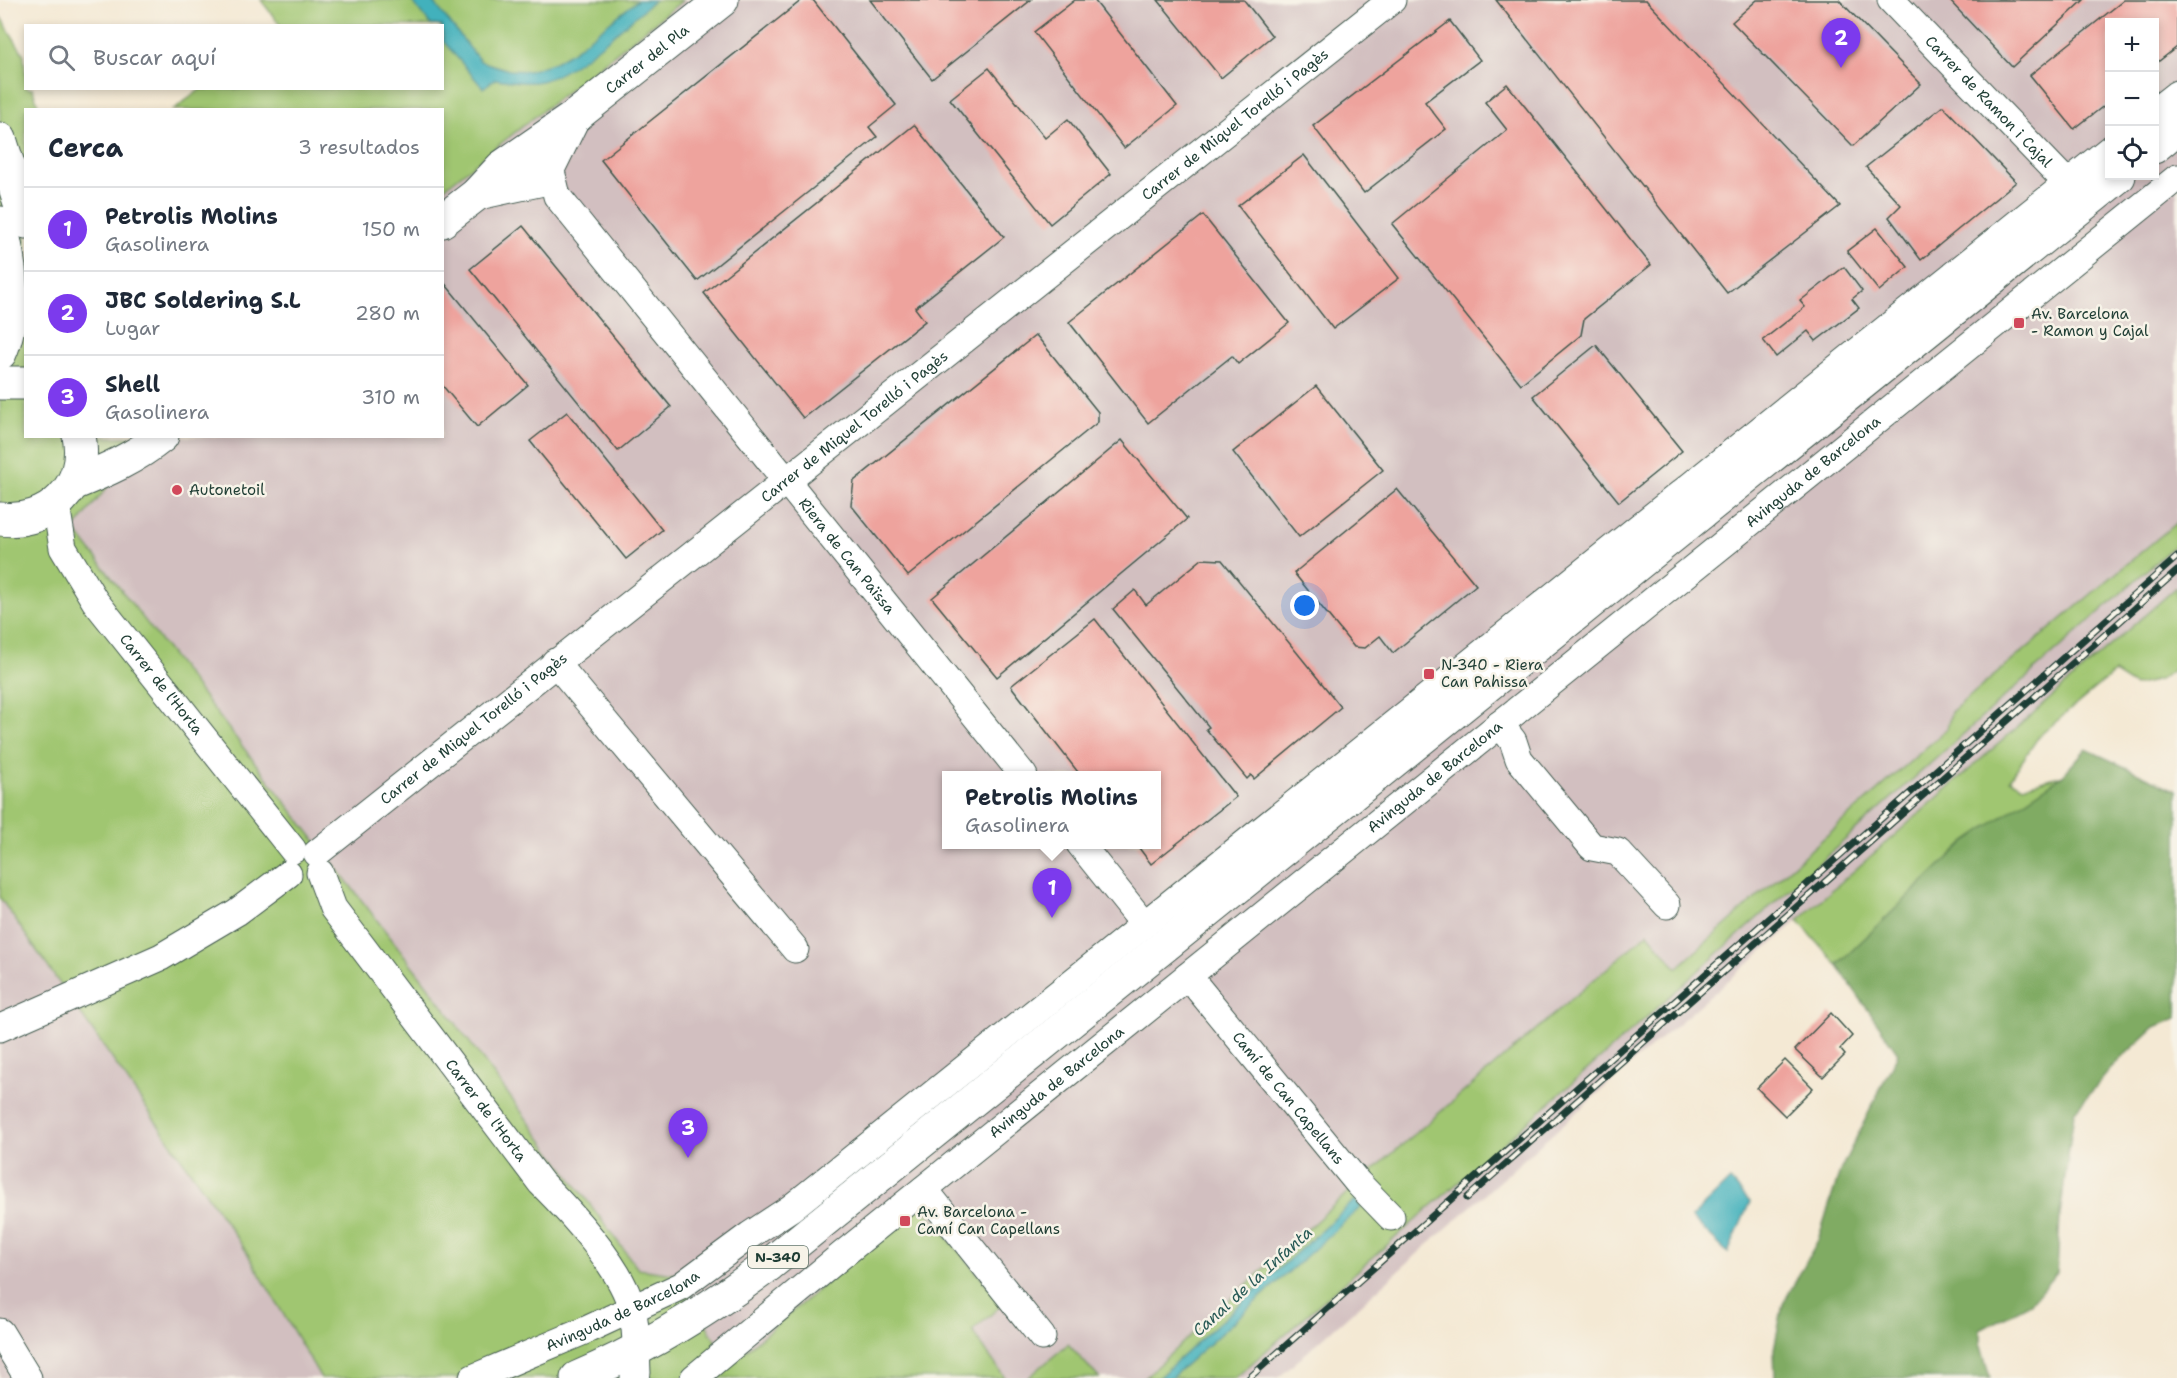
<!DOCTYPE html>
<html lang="es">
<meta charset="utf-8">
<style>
body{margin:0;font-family:"Shantell Sans",sans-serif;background:#f6f6f7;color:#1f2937}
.controls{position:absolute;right:18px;top:18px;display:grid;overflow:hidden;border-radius:0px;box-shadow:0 3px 9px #0003}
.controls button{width:54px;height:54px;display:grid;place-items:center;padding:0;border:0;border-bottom:2px solid #e0e1e3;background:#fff;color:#1f2937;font:30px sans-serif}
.you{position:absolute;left:1305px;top:606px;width:21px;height:21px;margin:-15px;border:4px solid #fff;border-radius:50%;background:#1a73e8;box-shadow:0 0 0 9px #1a73e833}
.badge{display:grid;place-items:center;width:39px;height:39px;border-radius:50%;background:#7c3aed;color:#fff;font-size:20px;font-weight:700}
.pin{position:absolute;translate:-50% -50px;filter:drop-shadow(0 2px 3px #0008)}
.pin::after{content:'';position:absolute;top:32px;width:21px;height:18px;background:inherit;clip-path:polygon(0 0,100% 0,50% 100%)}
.popup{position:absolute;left:942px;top:771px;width:219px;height:78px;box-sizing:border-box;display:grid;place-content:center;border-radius:0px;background:#fff;filter:drop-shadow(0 2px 4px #0005);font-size:20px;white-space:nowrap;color:#747a83}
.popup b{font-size:22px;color:#1f2937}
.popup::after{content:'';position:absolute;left:50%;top:100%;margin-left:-12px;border:12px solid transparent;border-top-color:#fff}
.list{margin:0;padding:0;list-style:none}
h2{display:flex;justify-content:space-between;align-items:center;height:78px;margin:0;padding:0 24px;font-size:26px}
h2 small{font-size:20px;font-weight:400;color:#747a83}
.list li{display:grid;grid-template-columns:39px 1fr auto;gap:18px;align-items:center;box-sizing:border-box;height:84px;padding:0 24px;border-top:2px solid #e0e1e3}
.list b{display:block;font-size:22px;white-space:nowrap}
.list p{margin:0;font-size:20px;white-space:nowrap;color:#747a83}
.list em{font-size:20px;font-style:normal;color:#747a83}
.icon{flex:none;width:33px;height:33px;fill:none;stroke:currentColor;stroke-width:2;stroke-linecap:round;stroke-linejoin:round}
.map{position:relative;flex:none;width:2177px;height:1378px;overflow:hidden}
.search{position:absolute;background:#fff;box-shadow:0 3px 9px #0003;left:24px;top:24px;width:420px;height:66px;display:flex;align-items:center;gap:15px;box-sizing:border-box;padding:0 21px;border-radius:0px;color:#747a83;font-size:22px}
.panel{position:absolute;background:#fff;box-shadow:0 3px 9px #0003;left:24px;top:108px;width:420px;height:330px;border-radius:0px}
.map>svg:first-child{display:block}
.industrial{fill:#d2bfc0;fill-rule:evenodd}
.green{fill:#a0c671;stroke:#608252;stroke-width:1.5}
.forest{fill:#80ab63;stroke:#50744c;stroke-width:1.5}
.water{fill:#42b1bc;stroke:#307778;stroke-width:1.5}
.building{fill:#eea39d}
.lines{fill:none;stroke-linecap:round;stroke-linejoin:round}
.minor-casing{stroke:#3f574c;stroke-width:29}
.major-casing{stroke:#3f574c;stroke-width:35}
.minor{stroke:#fff;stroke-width:27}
.major{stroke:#fff;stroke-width:33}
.rail-casing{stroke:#1f3d34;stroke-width:7}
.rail{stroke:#f7f3e8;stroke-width:4.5;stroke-dasharray:14;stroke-linecap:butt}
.poi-dot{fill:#d1495b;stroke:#f7f3e8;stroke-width:2}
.labels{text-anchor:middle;stroke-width:5;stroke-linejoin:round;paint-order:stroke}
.shield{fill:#f7f3e8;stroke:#60746a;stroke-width:1.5}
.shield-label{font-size:14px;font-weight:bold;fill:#1f3d34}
.street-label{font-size:15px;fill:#1f3d34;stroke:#f7f3e8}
.poi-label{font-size:15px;fill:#1f3d34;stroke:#f7f3e8;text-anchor:start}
.water-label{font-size:16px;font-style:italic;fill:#285a56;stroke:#f7f3e8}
</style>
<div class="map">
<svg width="2177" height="1378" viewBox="0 0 2177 1378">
<rect width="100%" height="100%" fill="#f7f3e8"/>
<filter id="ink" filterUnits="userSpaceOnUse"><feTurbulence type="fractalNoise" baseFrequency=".0167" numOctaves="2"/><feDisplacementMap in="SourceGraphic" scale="12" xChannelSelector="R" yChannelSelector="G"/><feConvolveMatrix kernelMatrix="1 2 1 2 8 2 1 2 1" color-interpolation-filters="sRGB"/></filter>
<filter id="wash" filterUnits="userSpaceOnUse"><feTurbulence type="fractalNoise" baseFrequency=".008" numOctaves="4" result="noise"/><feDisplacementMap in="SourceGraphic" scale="24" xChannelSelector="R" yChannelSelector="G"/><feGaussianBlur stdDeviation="1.35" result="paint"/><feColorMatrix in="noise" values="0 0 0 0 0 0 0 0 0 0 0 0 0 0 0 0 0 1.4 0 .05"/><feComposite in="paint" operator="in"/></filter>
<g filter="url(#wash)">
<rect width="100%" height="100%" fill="#f4e9d4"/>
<g class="industrial">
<path d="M683,0H2177V522L1951,712L1947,729L1677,968L1647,933L1358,1183L1144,1378H1099L1068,1344L1028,1378H1005L972,1331L1002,1304L728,1365L680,1275L638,1269L428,986L74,529L147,437L442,436L443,189ZM2110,22H2154V176H2110ZM947,776H1157V844H947Z"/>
<polygon points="2177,543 2177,587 1864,864 1631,1064 1278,1378 1235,1378 1611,1049"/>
<polygon points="0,898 246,1251 321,1378 0,1378"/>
</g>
<g class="green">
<polygon points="261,0 683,0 443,189 442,110 173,110 201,89 442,88 442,26 280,25"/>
<polygon points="0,16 24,55 26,88 33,89 39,109 26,110 26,436 147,437 74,529 428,986 638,1269 680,1275 728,1365 920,1205 1003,1304 972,1331 1005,1378 321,1378 246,1251 0,898"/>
<polygon points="2177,522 2177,543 1611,1049 1235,1378 1171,1378 1360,1207 1355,1200 1158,1378 1144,1378 1358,1183 1648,933 1677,968 1947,729 1951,712"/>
<polygon points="2177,587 2177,667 2159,680 2134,686 2114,673 2039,736 2010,779 2024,786 2063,775 1965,842 1837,965 1798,920"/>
<polygon points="1068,1344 1099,1378 1028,1378"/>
</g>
<polygon class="forest" points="2086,749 2177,791 2177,1018 2155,1027 2115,1064 2074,1112 2060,1215 2057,1272 2031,1303 1980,1330 1980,1343 1990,1378 1775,1378 1774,1349 1783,1304 1818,1240 1840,1171 1898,1053 1837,965 1965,842 2063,775"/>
<g class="water">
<path d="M411,0H432L480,61L509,70L529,71L555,62L572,52L638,0H655C626,23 576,72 541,81C526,84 510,81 495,79L483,88L443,41L442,26L431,25Z"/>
<polygon points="1730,1180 1750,1202 1728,1253 1691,1218"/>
<polygon points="1355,1200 1361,1207 1171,1378 1158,1378"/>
</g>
<g id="blocks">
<g class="building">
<polygon points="802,0 813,0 896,105 869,127 877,137 697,281 601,160"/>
<polygon points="870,0 1031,0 932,79"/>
<polygon points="1075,0 1094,0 1177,106 1124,148 1034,32"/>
<polygon points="1158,0 1244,0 1272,36 1221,78"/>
<polygon points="1496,0 1646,0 1840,206 1727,293"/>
<polygon points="1757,0 1839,0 1921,84 1853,146 1732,22"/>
<polygon points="1949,0 2084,0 2012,67"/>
<polygon points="2124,0 2177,0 2177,47 2154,65 2154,22 2110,22 2110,101 2074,129 2030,75"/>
<polygon points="1450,21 1480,60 1425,102 1446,129 1364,193 1313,126"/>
<polygon points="989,68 1045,138 1068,119 1111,174 1050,224 950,99"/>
<polygon points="1507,84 1651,265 1584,319 1581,335 1521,384 1392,224 1507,130 1485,102"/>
<polygon points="1943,106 2016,182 1921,260 1889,217 1901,205 1866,167"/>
<polygon points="914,125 1004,237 915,308 925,321 803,418 704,293"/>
<polygon points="1304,155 1399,278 1333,329 1238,206"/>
<polygon points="1203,215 1289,323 1238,364 1232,356 1148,423 1069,322"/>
<polygon points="523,226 671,407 618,451 470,269"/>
<polygon points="1877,228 1908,267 1879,291 1847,251"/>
<polygon points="1844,267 1862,291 1852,299 1859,308 1816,341 1808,331 1776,357 1763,340 1805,307 1800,301"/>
<polygon points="442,280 528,385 477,427 442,385"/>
<polygon points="1036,335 1098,412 1098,422 908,576 851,505 854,481"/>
<polygon points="1596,345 1682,451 1619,502 1533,396"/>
<polygon points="1316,386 1383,470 1299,537 1233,452"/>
<polygon points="567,412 662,530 626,559 530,441"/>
<polygon points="1122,440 1187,519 997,677 932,598"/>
<polygon points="1397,489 1476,585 1393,653 1380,636 1365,648 1354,647 1294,573"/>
<polygon points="1202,559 1222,560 1341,707 1254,779 1251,775 1247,779 1206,729 1209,727 1113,609 1135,590 1146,605"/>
<polygon points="1095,619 1236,797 1151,864 1136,844 1157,844 1157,776 1081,776 1011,686"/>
<polygon points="1831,1013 1852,1036 1840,1049 1845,1055 1823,1077 1795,1050"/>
<polygon points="1785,1060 1813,1088 1785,1116 1757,1088"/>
</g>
</g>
</g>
<g filter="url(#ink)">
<use href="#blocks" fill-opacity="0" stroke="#3f574c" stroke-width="1.5"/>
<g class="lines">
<g class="minor-casing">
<g id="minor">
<path id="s1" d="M1891,0L2066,182L2071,197"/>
<polyline points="2154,112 2177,94"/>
<path id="s2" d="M550,167L557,196L1024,776"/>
<path id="s3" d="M56,505L63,548L95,601L293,850"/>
<polyline points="555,662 795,949"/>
<polyline points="1500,724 1513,741 1519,759 1592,847 1618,852 1667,905"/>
<polyline points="1080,844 1144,924"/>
<path id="s4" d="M317,853L1392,0"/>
<path id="s5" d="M320,873L333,908L541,1183C571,1213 622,1268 632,1309C637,1329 636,1353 637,1373L634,1378"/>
<path id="s6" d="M1188,976L1358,1183L1391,1217"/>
<polyline points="0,1028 161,957 237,912 288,874"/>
<polyline points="924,1189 1042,1337"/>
<polyline points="0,1332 28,1378"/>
<path id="s7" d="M473,1378L584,1331L681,1286L750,1235L791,1208L2110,149"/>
<path id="s8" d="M694,1378L842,1255L2177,178"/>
</g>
</g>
<g class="major-casing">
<g id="major">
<polyline points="0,139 26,222"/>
<polyline points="2154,147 2177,128"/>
<polyline points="478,193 543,179 572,120"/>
<path id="s9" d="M442,221L477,194L502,167L573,118L722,0"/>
<path d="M0,223C11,262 17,315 0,353"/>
<polyline points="0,383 26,383"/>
<path d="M73,484C105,471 135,458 162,436"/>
<path d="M0,519C49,525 89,486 79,436"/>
<path d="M577,1378C647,1348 709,1310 770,1264L2119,176"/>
</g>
</g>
<use href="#minor" class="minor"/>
<use href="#major" class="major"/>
<g class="rail-casing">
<g id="rail">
<polyline points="1467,1198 2177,571"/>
<polyline points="1249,1378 2177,557"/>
</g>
</g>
<use href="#rail" class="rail"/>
</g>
</g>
<g class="poi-dot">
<rect x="2013" y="317" width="12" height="12" rx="3"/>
<circle cx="177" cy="490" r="6"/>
<rect x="1423" y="668" width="12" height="12" rx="3"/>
<rect x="899" y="1215" width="12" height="12" rx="3"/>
</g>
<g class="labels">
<rect class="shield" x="748" y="1246" width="60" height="22" rx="4.5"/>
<g class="shield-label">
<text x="778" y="1262">N-340</text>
</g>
<g class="street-label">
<text dy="5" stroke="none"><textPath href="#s9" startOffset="262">Carrer del Pla</textPath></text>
<text dy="5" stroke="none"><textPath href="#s1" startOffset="141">Carrer de Ramon i Cajal</textPath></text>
<text dy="5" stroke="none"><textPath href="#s4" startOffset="1172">Carrer de Miquel Torelló i Pagès</textPath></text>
<text dy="5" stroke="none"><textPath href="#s4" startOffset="686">Carrer de Miquel Torelló i Pagès</textPath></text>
<text dy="5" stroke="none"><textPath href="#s8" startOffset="1440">Avinguda de Barcelona</textPath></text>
<text dy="5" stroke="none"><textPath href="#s2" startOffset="492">Riera de Can Païssa</textPath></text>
<text dy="5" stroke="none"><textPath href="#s3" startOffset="212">Carrer de l'Horta</textPath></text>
<text dy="5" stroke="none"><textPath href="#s4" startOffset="200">Carrer de Miquel Torelló i Pagès</textPath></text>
<text dy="5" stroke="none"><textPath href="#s8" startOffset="954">Avinguda de Barcelona</textPath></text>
<text dy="5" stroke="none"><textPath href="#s8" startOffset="468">Avinguda de Barcelona</textPath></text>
<text dy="5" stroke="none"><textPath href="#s6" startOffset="158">Camí de Can Capellans</textPath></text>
<text dy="5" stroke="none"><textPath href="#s5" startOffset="291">Carrer de l'Horta</textPath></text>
<text dy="5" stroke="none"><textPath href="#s7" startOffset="164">Avinguda de Barcelona</textPath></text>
</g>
<g class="poi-label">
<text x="2031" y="319">Av. Barcelona<tspan x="2031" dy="17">- Ramon y Cajal</tspan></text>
<text x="189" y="495">Autonetoil</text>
<text x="1441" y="670">N-340 - Riera<tspan x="1441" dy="17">Can Pahissa</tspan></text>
<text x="917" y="1217">Av. Barcelona -<tspan x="917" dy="17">Camí Can Capellans</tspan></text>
</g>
<g class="water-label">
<text transform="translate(1252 1281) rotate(-42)" y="6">Canal de la Infanta</text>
</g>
</g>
</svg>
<div class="controls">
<button>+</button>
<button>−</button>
<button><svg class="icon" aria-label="locate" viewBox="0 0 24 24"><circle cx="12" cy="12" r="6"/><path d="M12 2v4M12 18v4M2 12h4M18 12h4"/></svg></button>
</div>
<div class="you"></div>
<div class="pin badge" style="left:1052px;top:918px">1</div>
<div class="popup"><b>Petrolis Molins</b>Gasolinera</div>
<div class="pin badge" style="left:1841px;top:68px">2</div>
<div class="pin badge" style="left:688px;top:1158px">3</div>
<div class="search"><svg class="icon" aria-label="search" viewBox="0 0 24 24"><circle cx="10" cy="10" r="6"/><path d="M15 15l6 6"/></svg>Buscar aquí</div>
<section class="panel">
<h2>Cerca<small>3 resultados</small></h2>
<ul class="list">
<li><span class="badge">1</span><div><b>Petrolis Molins</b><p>Gasolinera</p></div><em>150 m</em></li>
<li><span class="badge">2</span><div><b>JBC Soldering S.L</b><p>Lugar</p></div><em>280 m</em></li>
<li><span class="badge">3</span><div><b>Shell</b><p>Gasolinera</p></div><em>310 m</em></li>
</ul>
</section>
</div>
